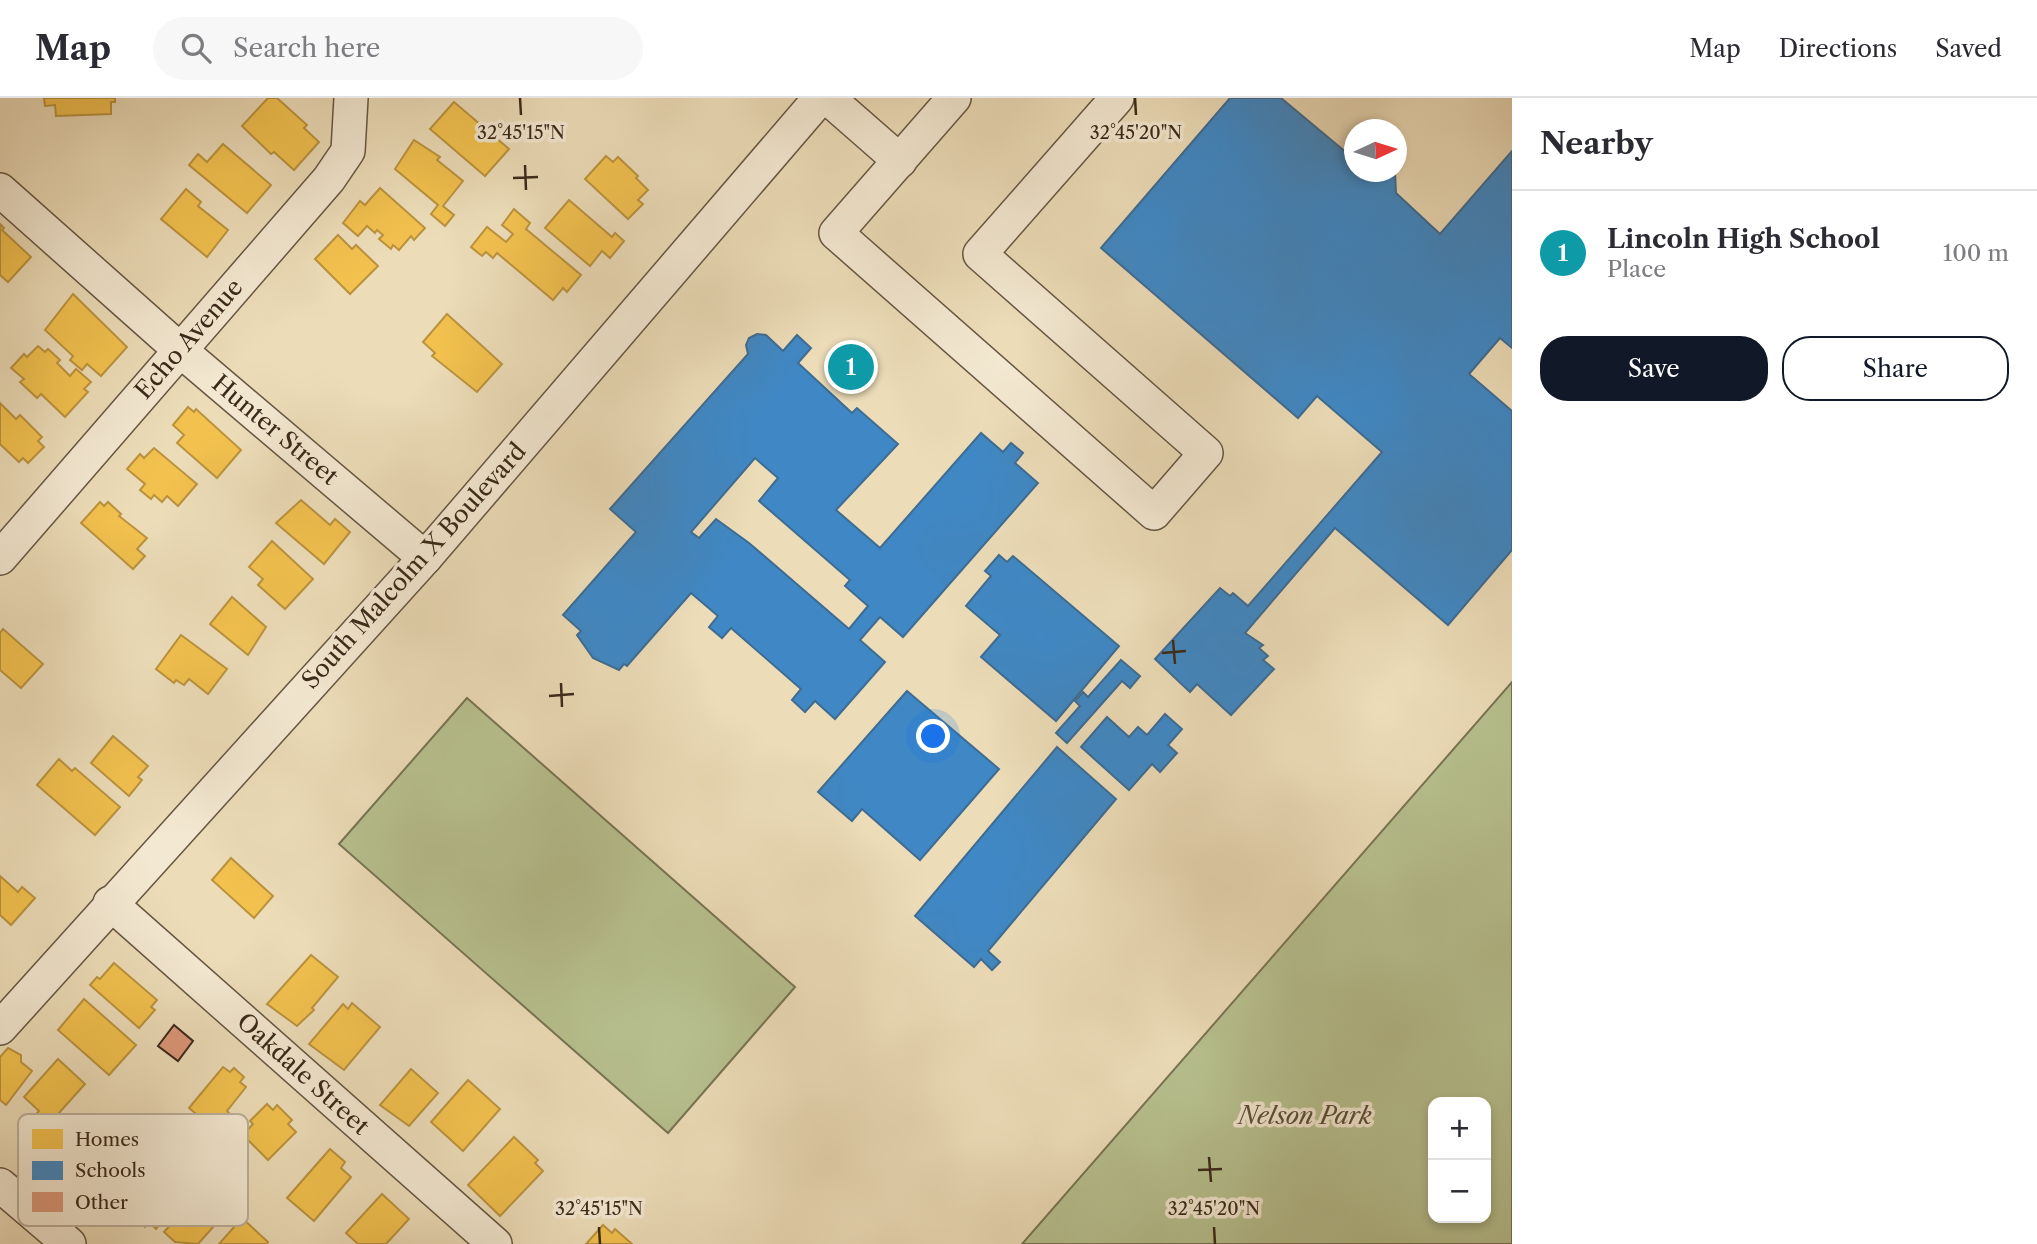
<!DOCTYPE html>
<meta charset="utf-8">
<style>
body{margin:0;font-family:"Libre Caslon Text",serif;background:#f7f7f7;color:#2b2b33}
.controls{position:absolute;right:21px;bottom:21px;display:grid;overflow:hidden;border-radius:14px;box-shadow:0 4px 10px #0003}
.controls button{width:63px;height:63px;display:grid;place-items:center;padding:0;border:0;border-bottom:2px solid #e1e1e2;background:#fff;color:#2b2b33;font:35px sans-serif}
.compass{position:absolute;left:1344px;top:21px;width:63px;height:63px;border-radius:50%;background:#fff;box-shadow:0 4px 10px #0003;rotate:86deg}
.you{position:absolute;left:934px;top:639px;width:24px;height:24px;margin:-18px;border:5px solid #fff;border-radius:50%;background:#1a73e8;box-shadow:0 0 0 10px #1a73e833}
.badge{display:grid;place-items:center;width:46px;height:46px;border-radius:50%;background:#111827;color:#fff;font-size:23px;font-weight:700}
.pin{position:absolute;translate:-50% -50%;border:4px solid #fff;box-shadow:0 2px 7px #0006}
.list{margin:0;padding:0;list-style:none}
h2{display:flex;justify-content:space-between;align-items:center;height:91px;margin:0;padding:0 28px;font-size:30px}
h2 small{font-size:23px;font-weight:400;color:#7c7c81}
.list li{display:grid;grid-template-columns:46px 1fr auto;gap:21px;align-items:center;box-sizing:border-box;height:126px;padding:0 28px;border-top:2px solid #e1e1e2}
.list b{display:block;font-size:26px;white-space:nowrap}
.list p{margin:0;font-size:23px;white-space:nowrap;color:#7c7c81}
.list em{font-size:23px;font-style:normal;color:#7c7c81}
.actions{display:flex;gap:14px;padding:21px 28px}
.actions a{flex:1;padding:16px 0;border:2px solid #111827;border-radius:28px;text-align:center;font-size:24px;color:#111827}
.actions .main{background:#111827;color:#fff}
.icon{flex:none;width:38px;height:38px;fill:none;stroke:currentColor;stroke-width:2;stroke-linecap:round;stroke-linejoin:round}
.map{position:relative;flex:none;width:1512px;height:1146px;overflow:hidden}
header{display:flex;align-items:center;gap:42px;box-sizing:border-box;height:98px;padding:0 35px;background:#fff;border-bottom:2px solid #e1e1e2}
header strong{font-size:33px}
nav{display:flex;gap:38px;margin-inline-start:auto;font-size:24px}
.search{width:490px;height:63px;background:#f7f7f7;display:flex;align-items:center;gap:18px;box-sizing:border-box;padding:0 24px;border-radius:38px;color:#7c7c81;font-size:26px}
main{display:flex}
aside{flex:1;background:#fff}
.map>svg:first-child{display:block}
.green{fill:#b7c08f;stroke:#787454;stroke-width:2;fill-rule:evenodd}
.homes{fill:#f2c14e;stroke:#bb933e;stroke-width:2}
.schools{fill:#3f88c5;stroke:#3e6c92;stroke-width:2;fill-rule:evenodd}
.building{fill:#db987a;stroke:#3a291a;stroke-width:2}
.lines{fill:none;stroke-linecap:round;stroke-linejoin:round}
.minor-casing{stroke:#665642;stroke-width:36}
.minor{stroke:#f3e8d1;stroke-width:33}
.ticks{fill:none;stroke:#3a291a;stroke-width:2.5}
.labels{text-anchor:middle;stroke-width:7;stroke-linejoin:round;paint-order:stroke}
.street-label{font-size:24px;fill:#3a291a;stroke:#f3e8d1}
.park-label{font-size:24px;font-style:italic;fill:#594f37;stroke:#f3e8d1}
.key{fill:#f3e8d1;stroke:#bcaf9a;stroke-width:2}
.key-label{font-size:19px;fill:#3a291a}
.ticks-label{font-size:18px;text-anchor:middle;fill:#3a291a;stroke:#f3e8d1;stroke-width:7;stroke-linejoin:round;paint-order:stroke}
</style>
<header>
<strong>Map</strong>
<div class="search"><svg class="icon" aria-label="search" viewBox="0 0 24 24"><circle cx="10" cy="10" r="6"/><path d="M15 15l6 6"/></svg>Search here</div>
<nav><a>Map</a><a>Directions</a><a>Saved</a></nav>
</header>
<main>
<div class="map">
<svg width="1512" height="1146" viewBox="0 0 1512 1146">
<rect width="100%" height="100%" fill="#ecdcb8"/>
<filter id="stains"><feTurbulence type="fractalNoise" baseFrequency=".00286" numOctaves="4"/><feColorMatrix values="0 0 0 0 .2 0 0 0 0 .09 0 0 0 0 .02 0 0 0 .5 -.17"/></filter>
<radialGradient id="worn" r=".72"><stop offset=".6" stop-color="#630" stop-opacity="0"/><stop offset="1" stop-color="#630" stop-opacity=".3"/></radialGradient>
<g class="green">
<path d="M1512,584V1146H1022ZM1433,1004H1486V1120H1433Z"/>
<polygon points="467,600 795,889 668,1035 339,746"/>
</g>
<g class="homes">
<polygon points="44,0 115,0 115,4 111,4 111,16 56,18 55,7 45,8"/>
<polygon points="268,0 277,0 307,27 304,30 319,44 294,72 274,54 271,56 242,28"/>
<polygon points="454,4 509,51 485,78 430,31"/>
<polygon points="414,42 440,59 437,62 463,83 443,108 454,117 445,128 431,116 438,107 395,71"/>
<polygon points="223,46 271,87 247,115 189,67 198,56 207,64"/>
<polygon points="606,58 613,64 618,59 638,78 636,80 648,92 638,102 643,106 628,121 585,81"/>
<polygon points="380,90 425,130 414,142 411,138 399,152 393,147 391,151 379,141 383,137 377,132 375,135 367,128 358,138 343,125 360,103 365,107"/>
<polygon points="186,91 201,104 198,108 228,132 207,159 161,121"/>
<polygon points="569,102 612,139 615,135 624,143 610,160 602,153 590,168 545,130"/>
<polygon points="514,111 530,125 526,131 581,177 567,194 563,190 553,202 497,155 493,160 486,154 482,158 471,149 487,129 506,144 513,136 502,127"/>
<polygon points="0,126 4,130 2,132 31,159 8,184 0,177"/>
<polygon points="338,137 352,151 356,147 378,168 350,196 315,161"/>
<polygon points="73,196 127,249 101,278 87,266 82,272 70,262 73,258 45,232"/>
<polygon points="447,216 502,266 477,294 432,258 435,255 423,244"/>
<polygon points="38,248 45,254 48,251 60,262 57,265 70,278 76,271 91,284 84,291 88,294 65,319 41,296 37,300 20,284 24,281 11,270 24,256 27,259"/>
<polygon points="0,305 16,321 20,317 42,339 38,343 44,349 28,365 23,360 19,364 0,346"/>
<polygon points="188,309 194,314 196,311 241,352 217,380 177,345 184,337 173,327"/>
<polygon points="154,350 197,386 178,408 167,398 162,404 154,397 151,401 140,392 145,386 127,371 140,356 144,360"/>
<polygon points="301,402 330,427 335,421 350,434 324,466 276,425"/>
<polygon points="100,404 104,408 108,404 121,416 119,418 147,440 137,451 145,458 133,471 81,425"/>
<polygon points="272,443 313,481 285,511 258,487 263,481 249,469"/>
<polygon points="232,499 266,529 248,557 210,526"/>
<polygon points="3,531 43,566 21,590 0,572 0,535"/>
<polygon points="181,537 227,571 208,596 189,581 184,587 176,582 174,585 156,571"/>
<polygon points="113,638 148,668 138,679 142,682 129,698 91,665"/>
<polygon points="59,661 72,673 75,670 120,709 95,737 37,687"/>
<polygon points="231,760 273,798 254,820 212,782"/>
<polygon points="0,778 18,794 22,789 35,800 11,827 0,817"/>
<polygon points="311,857 338,879 312,910 314,912 297,928 267,906"/>
<polygon points="114,865 157,902 151,909 155,912 139,930 90,887 97,879 100,881"/>
<polygon points="84,901 136,947 109,977 58,932"/>
<polygon points="352,905 380,929 344,972 309,946 343,906 348,911"/>
<polygon points="8,950 21,957 21,964 32,973 6,1007 0,1002 0,959"/>
<polygon points="58,961 85,986 32,1045 20,1034 39,1013 24,999"/>
<polygon points="223,969 230,974 234,970 244,979 240,984 246,989 227,1013 230,1016 216,1033 189,1010"/>
<polygon points="411,971 438,995 409,1028 380,1007"/>
<polygon points="468,982 500,1011 463,1053 431,1024"/>
<polygon points="267,1006 273,1012 277,1007 292,1022 288,1026 296,1034 268,1062 243,1037 253,1026 250,1023"/>
<polygon points="514,1039 538,1062 535,1065 543,1073 500,1118 468,1087"/>
<polygon points="330,1051 345,1064 341,1070 351,1079 314,1123 287,1100"/>
<polygon points="161,1076 183,1097 156,1131 150,1125 145,1129 127,1112"/>
<polygon points="206,1087 231,1109 198,1146 175,1144 164,1134"/>
<polygon points="382,1096 409,1121 386,1146 358,1146 346,1135"/>
<polygon points="242,1120 268,1144 267,1146 219,1146"/>
<polygon points="603,1127 612,1135 615,1131 632,1146 586,1146"/>
</g>
<g class="schools">
<polygon points="1230,0 1281,0 1354,61 1354,74 1395,74 1396,95 1440,136 1512,53 1512,250 1500,240 1469,276 1512,313 1512,452 1448,527 1335,430 1245,535 1263,547 1259,550 1268,558 1263,562 1274,571 1231,617 1197,586 1190,594 1155,561 1220,490 1230,498 1233,495 1248,508 1382,354 1317,298 1298,320 1101,150"/>
<path d="M757,236L766,237L783,253L797,237L811,250L798,265L852,315L857,310L898,346L836,412L880,450L981,335L1003,354L1011,345L1023,355L1015,365L1038,385L903,539L880,519L860,542L885,564L835,621L815,603L805,614L792,602L801,591L731,530L722,540L709,529L718,518L691,495L627,568L624,566L619,572L593,560L577,537L581,533L563,517L636,434L610,411L748,256L746,247L749,240ZM755,360L778,380L759,403L850,482L845,488L868,508L849,531L749,445L716,421L699,440L691,434Z"/>
<polygon points="999,457 1007,464 1013,458 1119,548 1056,623 981,559 1000,537 966,508 991,478 985,473"/>
<polygon points="1121,562 1140,578 1130,590 1122,583 1067,645 1056,635 1080,608 1075,603 1083,594 1088,599"/>
<polygon points="907,593 999,671 920,762 862,711 852,723 818,694"/>
<polygon points="1165,616 1182,631 1168,647 1177,655 1160,674 1152,666 1129,692 1081,649 1107,619 1129,639 1138,629 1147,637"/>
<polygon points="1057,649 1116,701 988,853 1000,864 992,872 981,861 974,869 915,818"/>
</g>
<polygon class="building" points="174,927 193,943 178,963 158,948"/>
<g class="lines">
<g class="minor-casing">
<g id="minor">
<polyline points="828,0 900,63"/>
<polyline points="954,0 836,135 1154,415 1206,355 980,156 1117,0"/>
<polyline points="0,92 180,252 425,460"/>
<polyline points="0,460 329,81 348,53 351,0"/>
<polyline points="110,805 495,1146"/>
<polyline points="0,930 425,460 820,0"/>
<polyline points="0,1087 69,1146"/>
</g>
</g>
<use href="#minor" class="minor"/>
</g>
<path class="ticks" d="M520,0L521,17M1135,0L1136,17M525,67L526,92M513,80L538,79M1173,542L1175,566M1162,555L1186,553M561,585L562,609M549,598L574,596M1209,1059L1211,1084M1198,1072L1222,1071M599,1129L600,1146M1214,1129L1215,1146"/>
<g class="labels">
<g class="street-label">
<text transform="translate(189 241) rotate(-49)" y="8">Echo Avenue</text>
<text transform="translate(275 332) rotate(40)" y="8">Hunter Street</text>
<text transform="translate(414 468) rotate(-48)" y="8">South Malcolm X Boulevard</text>
<text transform="translate(303 976) rotate(42)" y="8">Oakdale Street</text>
</g>
<g class="park-label">
<text x="1305" y="1026">Nelson Park</text>
</g>
</g>
<rect x="18" y="1016" width="230" height="112" rx="10" class="key"/>
<rect x="32" y="1031" width="31" height="20" fill="#f2c14e"/>
<rect x="32" y="1063" width="31" height="19" fill="#3f88c5"/>
<rect x="32" y="1094" width="31" height="20" fill="#db987a"/>
<g class="key-label">
<text x="75" y="1048">Homes</text>
<text x="75" y="1079">Schools</text>
<text x="75" y="1111">Other</text>
</g>
<g class="ticks-label">
<text x="521" y="41">32°45'15"N</text>
<text x="1136" y="41">32°45'20"N</text>
<text x="599" y="1117">32°45'15"N</text>
<text x="1214" y="1117">32°45'20"N</text>
</g>
<rect width="100%" height="100%" filter="url(#stains)"/>
<rect width="100%" height="100%" fill="url(#worn)"/>
</svg>
<div class="controls">
<button>+</button>
<button>−</button>
</div>
<svg class="compass" viewBox="-18 -18 36 36"><path d="M0-13l5 13h-10z" fill="#e53935"/><path d="M0 13l5-13h-10z" fill="#7c7c81"/></svg>
<div class="you"></div>
<div class="pin badge" style="left:851px;top:269px;background:#0f9aa8">1</div>
</div>
<aside>
<h2>Nearby<small></small></h2>
<ul class="list">
<li><span class="badge" style="background:#0f9aa8">1</span><div><b>Lincoln High School</b><p>Place</p></div><em>100 m</em></li>
</ul>
<div class="actions"><a class="main">Save</a><a>Share</a></div>
</aside>
</main>
